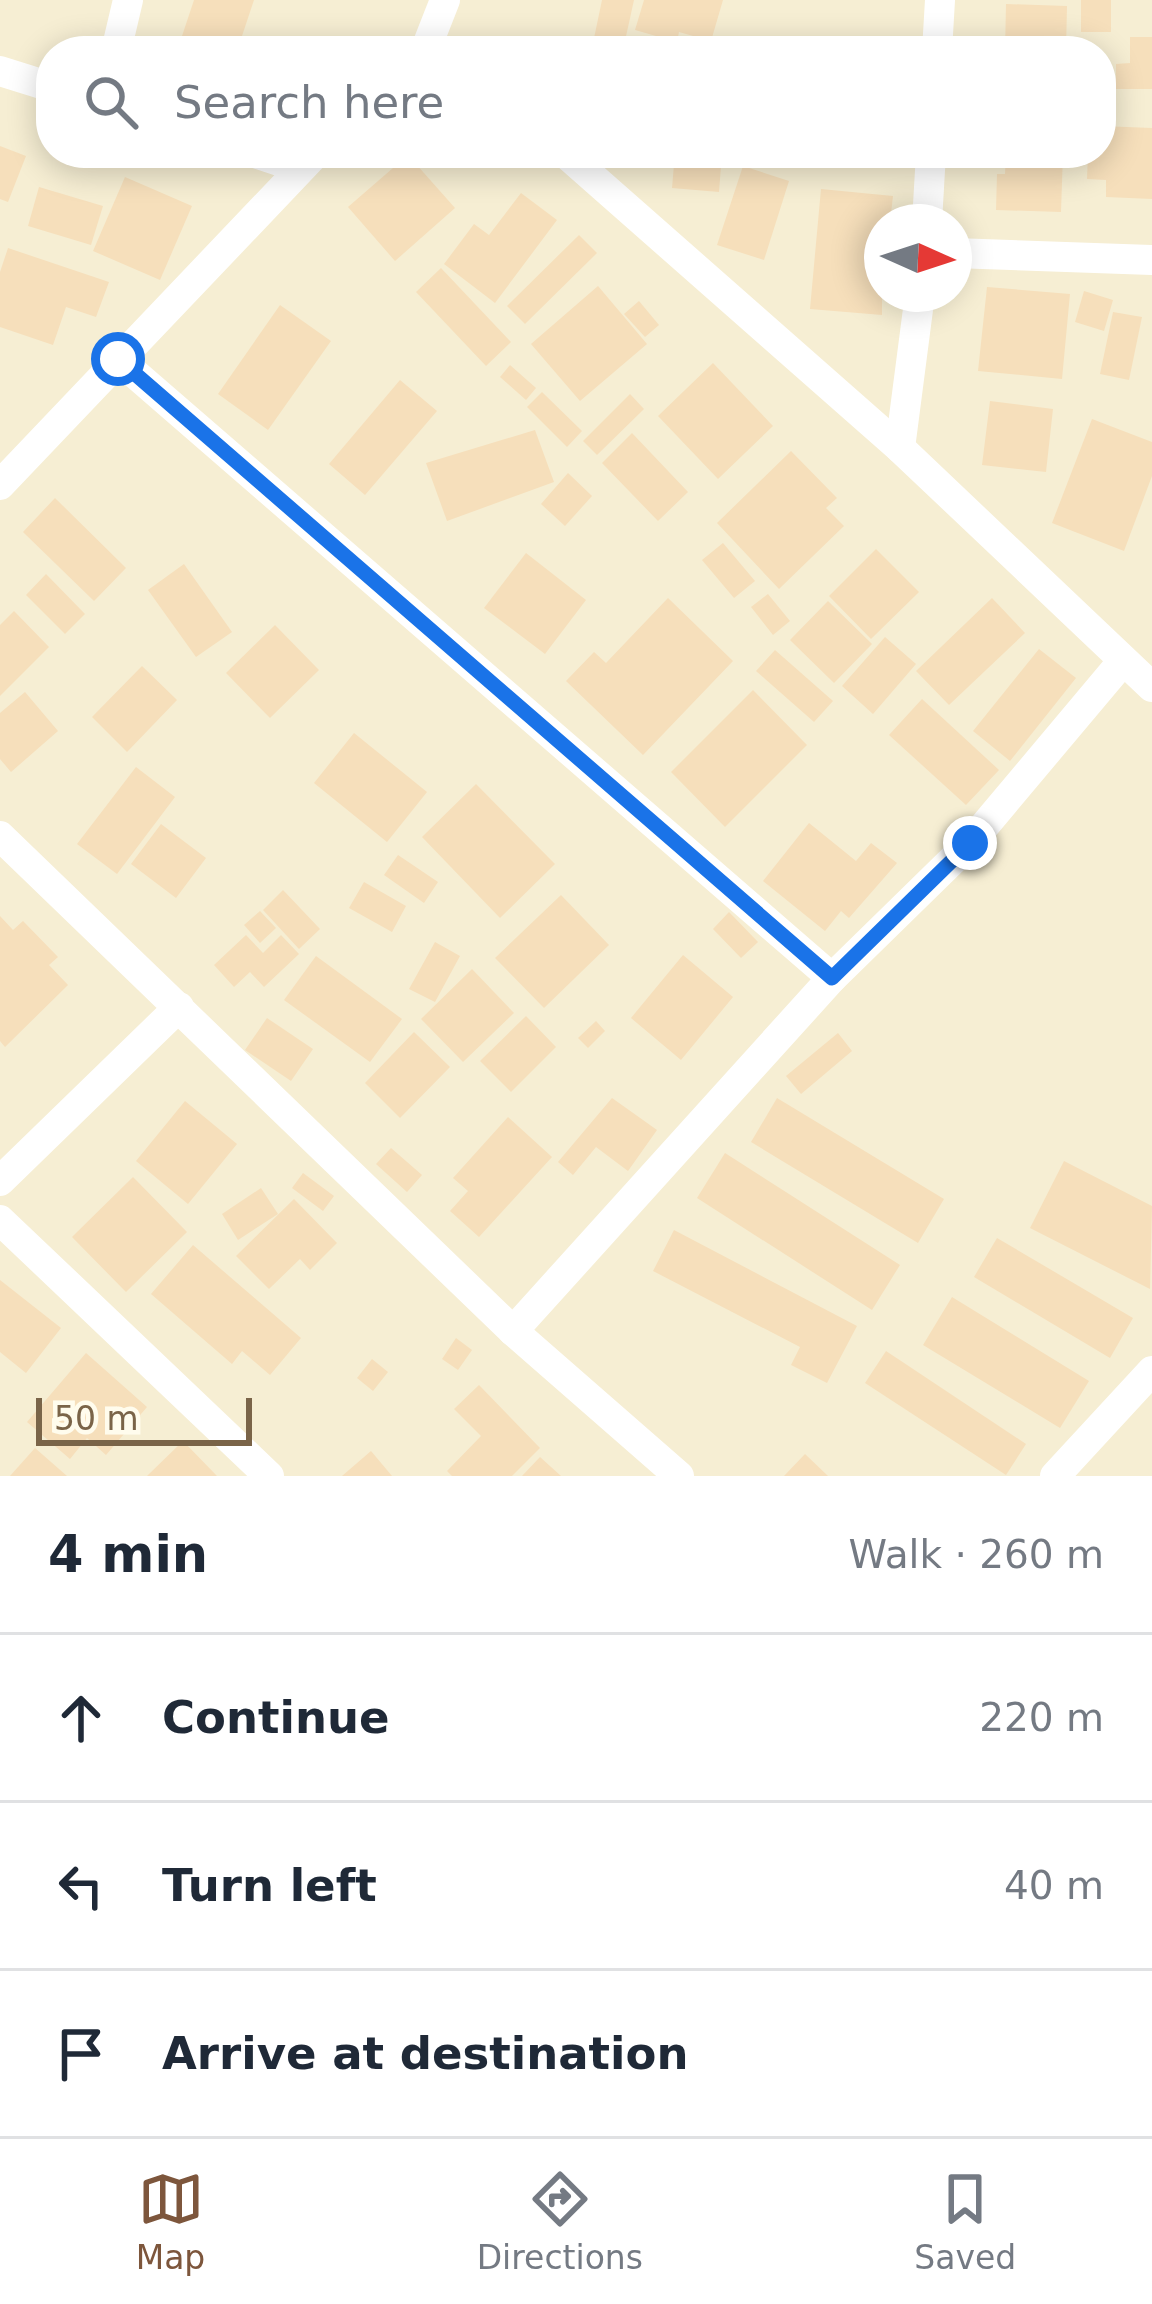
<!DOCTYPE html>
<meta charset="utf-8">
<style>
body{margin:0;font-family:"DejaVu Sans",sans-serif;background:#f2f2f3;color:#1f2937}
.compass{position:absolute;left:864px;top:204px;width:108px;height:108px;border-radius:50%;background:#fff;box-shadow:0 6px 30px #0003;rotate:93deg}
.scale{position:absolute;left:36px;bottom:30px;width:216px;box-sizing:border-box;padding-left:12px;border:6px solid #7a6448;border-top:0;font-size:33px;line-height:42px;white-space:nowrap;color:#7a6448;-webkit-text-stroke:9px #fffced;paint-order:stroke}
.stop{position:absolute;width:36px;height:36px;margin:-27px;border:9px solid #1a73e8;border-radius:50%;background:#fff}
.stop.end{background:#1a73e8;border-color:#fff;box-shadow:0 3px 12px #0008}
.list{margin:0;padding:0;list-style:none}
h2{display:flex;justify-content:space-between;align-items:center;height:156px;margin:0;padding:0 48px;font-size:51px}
h2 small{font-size:39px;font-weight:400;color:#747a83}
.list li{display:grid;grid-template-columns:78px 1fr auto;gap:36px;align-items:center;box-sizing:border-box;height:168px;padding:0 48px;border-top:3px solid #e0e1e3}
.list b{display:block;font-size:45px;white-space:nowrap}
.list em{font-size:39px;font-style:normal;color:#747a83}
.icon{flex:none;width:66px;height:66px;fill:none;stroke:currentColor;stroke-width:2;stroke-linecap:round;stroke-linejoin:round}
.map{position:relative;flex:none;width:1152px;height:1476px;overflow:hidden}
.search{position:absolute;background:#fff;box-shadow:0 6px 30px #0003;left:36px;right:36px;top:36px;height:132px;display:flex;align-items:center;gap:30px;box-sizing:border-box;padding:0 42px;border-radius:48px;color:#747a83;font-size:45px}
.sheet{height:660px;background:#fff}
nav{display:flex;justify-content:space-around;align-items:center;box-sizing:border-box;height:168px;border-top:3px solid #e0e1e3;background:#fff;font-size:33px;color:#747a83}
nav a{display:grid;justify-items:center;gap:6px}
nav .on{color:#7d563c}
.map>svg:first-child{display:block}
.residential{fill:#f6eed3;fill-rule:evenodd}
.building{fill:#f6dfbb}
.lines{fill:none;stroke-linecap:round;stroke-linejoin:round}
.minor{stroke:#fff;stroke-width:30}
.route{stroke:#1a73e8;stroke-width:15}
</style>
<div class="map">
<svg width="1152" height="1476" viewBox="0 0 1152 1476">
<rect width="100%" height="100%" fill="#fefae5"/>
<path class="residential" d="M0,0H1152V1476H0ZM51,51H1101V153H51ZM882,222H954V294H882Z"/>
<g class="building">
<polygon points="194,0 254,0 237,51 179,45"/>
<polygon points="602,0 634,0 623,50 593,43"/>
<polygon points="644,0 723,0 711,41 679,32 677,42 635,30"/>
<rect x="1081" y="0" width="30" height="32"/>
<polygon points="1006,4 1067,6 1066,51 1005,51"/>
<polygon points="1130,37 1152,37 1152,89 1116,89 1116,64 1130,63"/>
<polygon points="1101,126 1152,128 1152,199 1106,197 1106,180 1087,179 1088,153 1101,153"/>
<polygon points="0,146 26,156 8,202 0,199"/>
<polygon points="675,153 722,153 719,192 672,188"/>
<polygon points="1006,153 1063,153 1061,212 996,210 997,174 1005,174"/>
<polygon points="408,155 455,208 395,261 348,207"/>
<polygon points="743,166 789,181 764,260 717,245"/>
<polygon points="125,177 192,206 160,280 93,251"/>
<polygon points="39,187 103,206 91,245 28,226"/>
<polygon points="821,189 893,196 890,222 882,222 882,315 810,309"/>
<polygon points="521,193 557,220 495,303 444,264 474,224 489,235"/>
<polygon points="579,235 597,253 525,324 507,306"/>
<polygon points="8,248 109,282 96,317 66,307 53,345 0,327 0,272"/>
<polygon points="441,268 511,342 486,366 416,292"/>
<polygon points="598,286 647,344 580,401 531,344"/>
<polygon points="987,287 1070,294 1062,379 978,371"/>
<polygon points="1084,291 1113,300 1104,331 1075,322"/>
<polygon points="639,301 659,325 645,337 624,314"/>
<polygon points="280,305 331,341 268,430 218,394"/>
<polygon points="1113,312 1142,317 1129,380 1100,374"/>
<polygon points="713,363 773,426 718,479 658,416"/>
<polygon points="510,365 536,388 526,400 500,377"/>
<polygon points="400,380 437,411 365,495 329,464"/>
<polygon points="542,392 582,431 567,447 527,407"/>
<polygon points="630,394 644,409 597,455 583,441"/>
<polygon points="990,401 1053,409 1046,472 982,465"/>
<polygon points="1092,419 1152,442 1152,476 1124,551 1052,523"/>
<polygon points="535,430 554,482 447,521 426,463"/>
<polygon points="632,433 688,492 658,521 602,463"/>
<polygon points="791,451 837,498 826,508 844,526 779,589 717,523"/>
<polygon points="568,473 592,496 565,526 541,504"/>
<polygon points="55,498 126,568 94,601 23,532"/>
<polygon points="723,543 755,581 734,598 702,560"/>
<polygon points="876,549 919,592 871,639 829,596"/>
<polygon points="526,553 586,600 545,654 484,608"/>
<polygon points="184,564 232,632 196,657 148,590"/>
<polygon points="46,574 85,614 65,634 26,595"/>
<polygon points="768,594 790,621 773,635 751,607"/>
<polygon points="668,598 733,661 643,755 566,681 594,652 606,663"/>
<polygon points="992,598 1025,633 949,705 916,671"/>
<polygon points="828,601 872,644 834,683 790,640"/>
<polygon points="14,611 49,647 0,696 0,625"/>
<polygon points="275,625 319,670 270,718 226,673"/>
<polygon points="885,637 916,664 873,714 842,686"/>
<polygon points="1039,649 1076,678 1010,761 973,731"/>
<polygon points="775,650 833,701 814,722 756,671"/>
<polygon points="142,666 177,700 127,752 92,717"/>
<polygon points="753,690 807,745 725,827 671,772"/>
<polygon points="25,692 58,731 11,772 0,759 0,713"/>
<polygon points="922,699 999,770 966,805 889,735"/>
<polygon points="354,733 427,792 387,842 314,783"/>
<polygon points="136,767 175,797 117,874 77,844"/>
<polygon points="476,784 555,864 500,918 422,837"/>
<polygon points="809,823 856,861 871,843 897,863 849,918 841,911 825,931 763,881"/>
<polygon points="161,824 206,858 176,898 131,864"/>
<polygon points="398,855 438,882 424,903 384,875"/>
<polygon points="364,882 406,906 392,932 349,908"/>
<polygon points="283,890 320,929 299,949 263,910"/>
<polygon points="561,895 609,945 544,1008 495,958"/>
<polygon points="260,911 276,928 260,943 244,925"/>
<polygon points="729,912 758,942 741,958 713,929"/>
<polygon points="0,916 13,930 23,921 58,957 49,965 68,985 5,1047 0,1041"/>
<polygon points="246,935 263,953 281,935 299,954 264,987 250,972 234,987 214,965"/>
<polygon points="435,942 460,956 435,1002 409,989"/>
<polygon points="683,955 733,997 681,1060 631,1018"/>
<polygon points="316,956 402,1019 370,1062 284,1000"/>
<polygon points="472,969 514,1013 463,1062 421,1019"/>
<polygon points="526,1016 556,1047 511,1092 480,1061"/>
<polygon points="267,1018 313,1049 291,1081 245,1050"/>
<polygon points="596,1021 605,1031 588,1048 578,1038"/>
<polygon points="414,1032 450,1067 400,1118 365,1083"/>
<polygon points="838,1033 852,1051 801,1094 786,1076"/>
<polygon points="612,1098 657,1130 628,1171 596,1147 573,1175 558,1162"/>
<polygon points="777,1098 944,1199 918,1243 751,1142"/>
<polygon points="185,1101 237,1144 188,1204 136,1161"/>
<polygon points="508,1117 552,1157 479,1237 450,1211 468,1191 453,1178"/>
<polygon points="391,1148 422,1175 407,1192 376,1164"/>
<polygon points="725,1153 900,1265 872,1310 697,1198"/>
<polygon points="1064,1161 1152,1206 1150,1289 1030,1228"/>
<polygon points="303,1173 334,1196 323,1211 292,1188"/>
<polygon points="133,1177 187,1232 126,1292 72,1237"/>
<polygon points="261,1188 278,1214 238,1240 222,1214"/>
<polygon points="294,1199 337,1243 310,1270 300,1259 269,1289 236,1256"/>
<polygon points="674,1230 857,1326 827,1383 791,1365 800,1347 653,1271"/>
<polygon points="997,1238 1133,1318 1110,1358 974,1277"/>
<polygon points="193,1245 301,1338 270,1375 242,1351 232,1364 151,1294"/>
<polygon points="0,1280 61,1328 26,1373 0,1352"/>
<polygon points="952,1297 1089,1381 1060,1428 923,1345"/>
<polygon points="456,1338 472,1350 458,1370 442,1359"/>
<polygon points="886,1351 1026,1444 1006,1475 865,1383"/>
<polygon points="86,1353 147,1407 106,1455 87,1438 70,1459 27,1422"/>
<polygon points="372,1359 388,1372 373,1391 357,1378"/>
<polygon points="479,1385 540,1448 512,1476 452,1476 447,1471 481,1436 454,1409"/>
<polygon points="183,1441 217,1476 147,1476"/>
<polygon points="35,1448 67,1476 10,1476"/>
<polygon points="371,1451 392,1476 342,1476"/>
<polygon points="805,1454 828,1476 784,1476"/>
<polygon points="540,1457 561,1476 522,1476"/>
</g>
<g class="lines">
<g class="minor">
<polyline points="116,51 128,0"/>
<polyline points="425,51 445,0"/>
<polyline points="937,51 940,0"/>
<polyline points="0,71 51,87"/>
<polyline points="255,153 297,167"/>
<polyline points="565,153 900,448 1152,687"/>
<polyline points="927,222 931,153"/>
<polyline points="954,253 1152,260"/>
<polyline points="118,359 832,978"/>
<polyline points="900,448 920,294"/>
<polyline points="0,485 316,153"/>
<polyline points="0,836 513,1331 679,1476"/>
<polyline points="0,1181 179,1007"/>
<polyline points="0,1220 269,1476"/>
<polyline points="513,1331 832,978 970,843 1122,662"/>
<polyline points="1055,1476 1152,1371"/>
</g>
</g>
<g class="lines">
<polyline class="route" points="118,359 832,978 970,843"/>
</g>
</svg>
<svg class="compass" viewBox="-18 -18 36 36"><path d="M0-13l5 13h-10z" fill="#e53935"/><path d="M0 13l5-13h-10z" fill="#747a83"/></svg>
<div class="scale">50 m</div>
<div class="stop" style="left:118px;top:359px"></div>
<div class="stop end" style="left:970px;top:843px"></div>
<div class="search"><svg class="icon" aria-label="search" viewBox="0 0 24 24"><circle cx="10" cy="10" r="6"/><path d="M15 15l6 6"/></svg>Search here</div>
</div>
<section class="sheet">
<h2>4 min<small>Walk · 260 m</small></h2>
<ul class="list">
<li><svg class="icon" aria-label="ahead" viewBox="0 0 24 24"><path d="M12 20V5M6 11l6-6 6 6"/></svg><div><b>Continue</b></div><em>220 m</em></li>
<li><svg class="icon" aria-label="left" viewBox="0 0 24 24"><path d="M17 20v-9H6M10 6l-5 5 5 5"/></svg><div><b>Turn left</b></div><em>40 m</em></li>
<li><svg class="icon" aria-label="arrive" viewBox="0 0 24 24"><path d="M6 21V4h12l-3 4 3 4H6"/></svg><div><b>Arrive at destination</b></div></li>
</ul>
</section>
<nav>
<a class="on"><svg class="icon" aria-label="map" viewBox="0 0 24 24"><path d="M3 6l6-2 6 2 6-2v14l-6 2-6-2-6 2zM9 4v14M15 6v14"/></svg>Map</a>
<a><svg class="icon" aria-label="directions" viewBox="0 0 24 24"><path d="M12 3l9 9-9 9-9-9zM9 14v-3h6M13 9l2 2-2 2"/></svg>Directions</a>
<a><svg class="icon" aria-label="saved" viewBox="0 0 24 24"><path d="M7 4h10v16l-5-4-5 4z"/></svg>Saved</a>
</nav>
